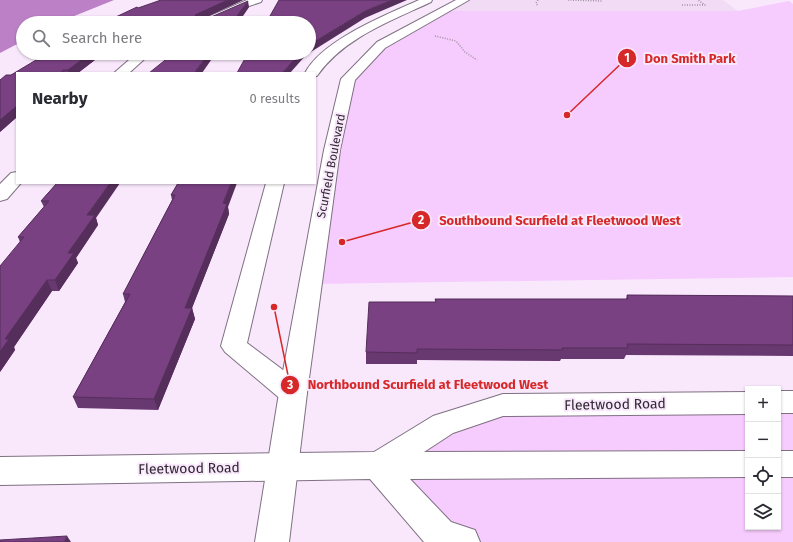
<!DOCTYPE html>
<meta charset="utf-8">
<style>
body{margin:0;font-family:"Fira Sans",sans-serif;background:#f2f2f3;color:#2b2b33}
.controls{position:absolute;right:12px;bottom:12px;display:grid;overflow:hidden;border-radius:0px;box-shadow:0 1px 3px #0004}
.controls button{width:36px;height:36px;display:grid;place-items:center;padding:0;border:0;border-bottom:1px solid #e1e1e2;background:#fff;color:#2b2b33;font:20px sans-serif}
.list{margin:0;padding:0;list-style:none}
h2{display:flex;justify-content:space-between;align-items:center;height:52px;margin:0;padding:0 16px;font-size:17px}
h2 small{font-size:13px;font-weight:400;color:#7c7c81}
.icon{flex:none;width:22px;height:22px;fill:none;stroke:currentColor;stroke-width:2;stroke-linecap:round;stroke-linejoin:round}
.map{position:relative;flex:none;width:793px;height:542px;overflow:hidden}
.search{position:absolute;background:#fff;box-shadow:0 1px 3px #0004;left:16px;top:16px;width:300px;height:44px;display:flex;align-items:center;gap:10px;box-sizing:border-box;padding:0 14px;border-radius:22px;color:#7c7c81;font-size:15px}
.panel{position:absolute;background:#fff;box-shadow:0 1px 3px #0004;left:16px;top:72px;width:300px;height:112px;border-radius:0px}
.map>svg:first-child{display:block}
.built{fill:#f1dbf5}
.green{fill:#f6cbfd}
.water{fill:#bc80c6}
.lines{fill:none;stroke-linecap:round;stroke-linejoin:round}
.minor-casing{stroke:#7f7082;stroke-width:2}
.tertiary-casing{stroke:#7f7082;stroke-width:2}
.path{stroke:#9e92a0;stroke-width:1.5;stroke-dasharray:1 1.5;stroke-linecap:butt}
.minor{fill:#fff;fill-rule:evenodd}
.tertiary{fill:#fff;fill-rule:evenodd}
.wall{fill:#683870}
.shaded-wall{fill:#552e5b}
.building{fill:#794182;stroke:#552e5b}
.labels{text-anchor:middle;stroke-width:4;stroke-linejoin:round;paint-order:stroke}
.street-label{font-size:12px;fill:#302931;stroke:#f9e8fc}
.near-street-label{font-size:14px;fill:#302931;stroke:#f9e8fc}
.leader{fill:none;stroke:#d62828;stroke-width:1.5}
.callout-dot{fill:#d62828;stroke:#f9e8fc;stroke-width:1.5}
.mark-label{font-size:12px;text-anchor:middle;font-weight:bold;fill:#fff}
.callout-label{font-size:13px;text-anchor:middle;font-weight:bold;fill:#d62828;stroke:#f9e8fc;stroke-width:4;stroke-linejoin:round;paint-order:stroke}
</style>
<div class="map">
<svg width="793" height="542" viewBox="0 0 793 542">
<rect width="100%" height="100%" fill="#f9e8fc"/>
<polygon class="built" points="464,0 723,0 738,11 442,11"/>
<g class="green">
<polygon points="789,1 793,4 793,277 310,284 348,79 381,45 442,11 738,11"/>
<polygon points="778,402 793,402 793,542 463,542 378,466 503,405 748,403 748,527 778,527"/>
</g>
<polygon class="water" points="0,0 114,0 57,23 23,23 23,41 0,53"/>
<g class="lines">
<g class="minor-casing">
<g id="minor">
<polygon points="247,0 262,0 261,2 243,8 212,23 197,23 199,21"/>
<path d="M419,0H432L431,2C391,21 343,38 317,76H315V73H305C322,40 386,15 419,0Z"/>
<polygon points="137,53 151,53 129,73 114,73"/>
<polygon points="17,172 17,183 21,183 7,199 0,201 0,184 11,173"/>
<polygon points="266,183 284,183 247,343 303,385 307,393 303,401 293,404 283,401 225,352 221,346"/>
<rect x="778" y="391" width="15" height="22"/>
<polygon points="748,392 748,414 503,416 453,433 424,452 748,451 748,477 410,479 451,522 475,530 480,542 424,542 370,479 0,485 0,457 374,452 433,416 503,394"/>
<rect x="778" y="451" width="15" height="26"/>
</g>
</g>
<g class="tertiary-casing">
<polygon id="tertiary" points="456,0 469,0 385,48 355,80 340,150 307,393 289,542 255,542 279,393 324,150 341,79 377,42"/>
</g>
<g class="path">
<polyline points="538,0 536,3 538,6"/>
<polyline points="568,0 602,1"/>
<polyline points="682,5 705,5 698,0"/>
<polyline points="435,36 456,41 465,52 477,60"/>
</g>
<use href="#minor" class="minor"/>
<use href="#tertiary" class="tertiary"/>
</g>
<g class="wall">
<polygon points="243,0 206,17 211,17 249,7 238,23 103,23 138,8"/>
<polygon points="53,53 104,53 78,73 17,73 17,117 0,132 11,75"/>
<polygon points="57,183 96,218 98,225 76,258 78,263 59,291 52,291 14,347 15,350 0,372 20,242 18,237 44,207 41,201"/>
<polygon points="178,183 228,207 229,214 192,308 195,319 158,410 78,408 73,397 125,302 123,294 172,200 171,195"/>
<polygon points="627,295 793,296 793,356 626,355 624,359 561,359 560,361 417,360 417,364 366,364 366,352 435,302 435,299 626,299"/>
</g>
<g class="shaded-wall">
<polygon points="228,0 243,0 196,22 195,15"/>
<polygon points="392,0 407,0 365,18 306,55 290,73 282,73 300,53 309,53 309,45 365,11"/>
<polygon points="248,1 249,7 238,23 232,23"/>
<polygon points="91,53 104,53 78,73 69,73 68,70"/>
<polygon points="209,53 216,53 202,73 194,73"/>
<polygon points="17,106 17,117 0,132 0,120"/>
<polygon points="110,183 120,183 96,218 98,225 76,258 78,263 59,291 55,280 68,253 87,215"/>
<polygon points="231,183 237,183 228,207 229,214 192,308 195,319 158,410 154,399 185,308 223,203"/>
<polygon points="47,280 52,291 14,347 15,350 0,372 0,352 5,339"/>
<polygon points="67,536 71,542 64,542"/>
</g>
<g class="building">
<polygon points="161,0 228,0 195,15 196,17 211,17 248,1 232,23 167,23 149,21 146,23 103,23 137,7 138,8"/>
<polygon points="279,0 392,0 365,11 309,45 309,23 266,23"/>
<polygon points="53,53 91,53 68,70 63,70 61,73 17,73 17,106 0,120 0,80 6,75 11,75 36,60 40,60"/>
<polygon points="174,53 209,53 194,73 149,73"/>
<polygon points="248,53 300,53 282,73 237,73"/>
<polygon points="57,183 110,183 87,215 95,215 68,253 74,253 55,280 47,280 5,339 9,339 0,352 0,266 24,237 18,237 49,201 41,201"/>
<polygon points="178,183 231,183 223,203 227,204 185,308 192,308 154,399 73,397 130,294 123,294 175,195 171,195"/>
<polygon points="627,295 793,296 793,345 627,344 628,348 562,348 563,350 417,349 417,353 366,352 369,302 436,302 435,299 628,299"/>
<polygon points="67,536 64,542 0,542 0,540"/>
</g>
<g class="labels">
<g class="street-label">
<text transform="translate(331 166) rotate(-79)" y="4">Scurfield Boulevard</text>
</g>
<g class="near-street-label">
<text transform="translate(615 404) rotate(-1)" y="5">Fleetwood Road</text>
<text transform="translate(189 468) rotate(-1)" y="5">Fleetwood Road</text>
</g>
</g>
<path class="leader" d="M567 115L627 58M342 242L421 220M274 307L290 385"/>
<g class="callout-dot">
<circle cx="567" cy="115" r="4"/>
<circle cx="342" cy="242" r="4"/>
<circle cx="274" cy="307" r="4"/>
<circle cx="627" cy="58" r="10"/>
<circle cx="421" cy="220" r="10"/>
<circle cx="290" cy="385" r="10"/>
</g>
<g class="mark-label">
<text x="627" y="62">1</text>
<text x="421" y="224">2</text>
<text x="290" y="389">3</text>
</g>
<g class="callout-label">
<text x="690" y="63">Don Smith Park</text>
<text x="560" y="225">Southbound Scurfield at Fleetwood West</text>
<text x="428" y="389">Northbound Scurfield at Fleetwood West</text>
</g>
</svg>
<div class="controls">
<button>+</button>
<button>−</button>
<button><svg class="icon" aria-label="locate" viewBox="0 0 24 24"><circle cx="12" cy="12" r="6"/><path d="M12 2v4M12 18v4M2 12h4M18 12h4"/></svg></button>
<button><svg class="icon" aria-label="layers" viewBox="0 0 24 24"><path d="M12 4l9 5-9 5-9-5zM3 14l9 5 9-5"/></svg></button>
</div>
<div class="search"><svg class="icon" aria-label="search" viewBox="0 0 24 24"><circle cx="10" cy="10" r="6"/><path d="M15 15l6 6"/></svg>Search here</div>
<section class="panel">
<h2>Nearby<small>0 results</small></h2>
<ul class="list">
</ul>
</section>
</div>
